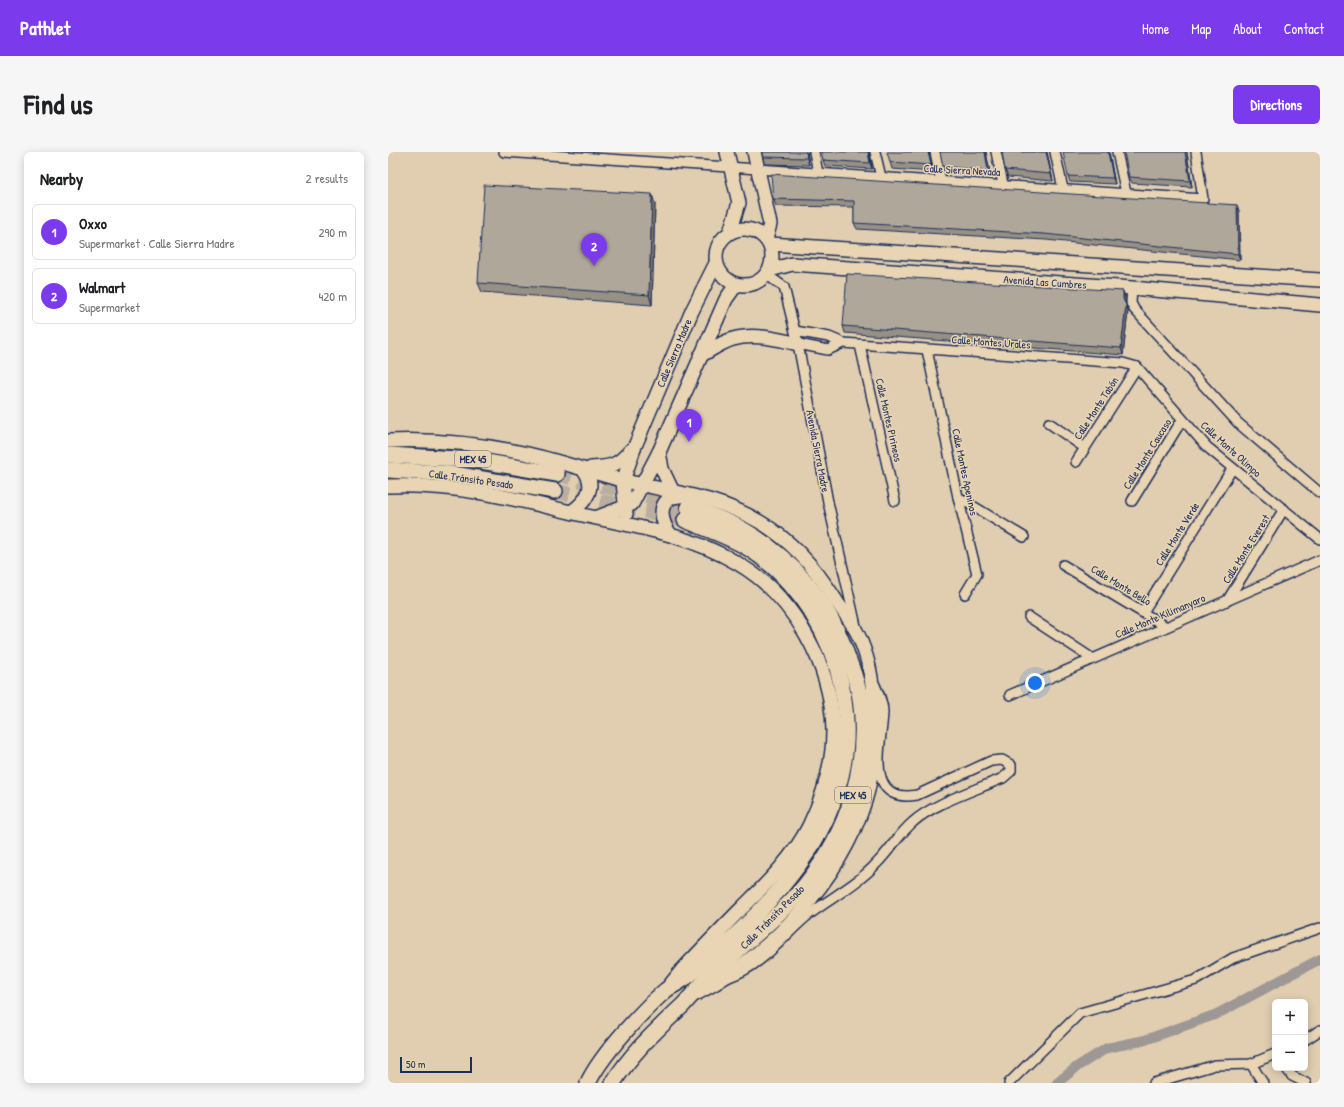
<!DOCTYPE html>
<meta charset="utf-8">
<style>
body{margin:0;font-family:"Patrick Hand",sans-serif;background:#f6f6f6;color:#202124}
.controls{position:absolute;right:12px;bottom:12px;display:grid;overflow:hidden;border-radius:6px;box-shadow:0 2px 10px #0003}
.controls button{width:36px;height:36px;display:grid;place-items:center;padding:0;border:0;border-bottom:1px solid #e0e0e0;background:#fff;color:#202124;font:20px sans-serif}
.scale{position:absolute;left:12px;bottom:10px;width:72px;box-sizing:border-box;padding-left:4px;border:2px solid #1b2f5e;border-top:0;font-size:11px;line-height:14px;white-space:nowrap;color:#1b2f5e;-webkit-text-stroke:3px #e9d5b3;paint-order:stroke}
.you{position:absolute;left:647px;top:531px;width:14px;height:14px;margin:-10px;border:3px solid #fff;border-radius:50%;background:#1a73e8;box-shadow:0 0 0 6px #1a73e833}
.badge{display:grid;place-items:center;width:26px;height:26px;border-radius:50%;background:#7c3aed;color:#fff;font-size:13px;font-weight:700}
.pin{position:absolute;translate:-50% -33px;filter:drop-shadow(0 1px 2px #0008)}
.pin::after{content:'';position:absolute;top:21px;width:14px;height:12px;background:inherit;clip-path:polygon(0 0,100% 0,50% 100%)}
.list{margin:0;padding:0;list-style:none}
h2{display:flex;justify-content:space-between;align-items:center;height:52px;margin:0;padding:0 16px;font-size:17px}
h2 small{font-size:13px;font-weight:400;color:#757577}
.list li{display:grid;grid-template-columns:26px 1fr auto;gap:12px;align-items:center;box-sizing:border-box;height:56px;margin:0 8px 8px;padding:0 8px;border:1px solid #e0e0e0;border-radius:6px}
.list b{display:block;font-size:15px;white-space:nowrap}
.list p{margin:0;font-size:13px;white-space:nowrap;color:#757577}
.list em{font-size:13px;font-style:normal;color:#757577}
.map{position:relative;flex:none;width:932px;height:931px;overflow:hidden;border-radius:6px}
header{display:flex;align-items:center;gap:24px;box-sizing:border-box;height:56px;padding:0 20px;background:#7c3aed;color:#fff}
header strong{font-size:19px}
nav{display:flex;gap:22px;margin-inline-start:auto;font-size:14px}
.intro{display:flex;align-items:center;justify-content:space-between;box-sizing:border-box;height:96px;padding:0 24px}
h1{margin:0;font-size:28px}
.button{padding:10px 18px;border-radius:6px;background:#7c3aed;color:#fff;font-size:14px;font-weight:700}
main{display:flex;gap:24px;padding:0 24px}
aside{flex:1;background:#fff;border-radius:6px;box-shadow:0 2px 10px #0003}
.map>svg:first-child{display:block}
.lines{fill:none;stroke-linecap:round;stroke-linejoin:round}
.canal{stroke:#9d9795;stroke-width:10}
.primary-tunnel{stroke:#b9aea0;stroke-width:15;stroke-dasharray:15 8;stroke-linecap:butt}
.street-casing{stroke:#1b2f5e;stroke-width:12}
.secondary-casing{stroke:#1b2f5e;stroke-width:16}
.primary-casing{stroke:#1b2f5e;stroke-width:18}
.street{stroke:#e9d5b3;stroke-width:9}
.secondary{stroke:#e9d5b3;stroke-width:13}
.primary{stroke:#e9d5b3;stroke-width:15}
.wall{fill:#979085;stroke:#1b2f5e}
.shaded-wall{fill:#7b756c;stroke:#1b2f5e}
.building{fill:#b0a79b;stroke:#1b2f5e}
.labels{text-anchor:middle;stroke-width:3;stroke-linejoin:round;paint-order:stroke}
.shield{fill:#e9d5b3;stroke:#596178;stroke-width:1}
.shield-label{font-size:10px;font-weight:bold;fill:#1b2f5e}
.street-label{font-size:11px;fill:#1b2f5e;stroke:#e9d5b3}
</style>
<header>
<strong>Pathlet</strong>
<nav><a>Home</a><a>Map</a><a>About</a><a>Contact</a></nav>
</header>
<div class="intro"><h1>Find us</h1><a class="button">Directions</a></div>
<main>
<aside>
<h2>Nearby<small>2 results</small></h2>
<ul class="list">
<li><span class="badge">1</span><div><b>Oxxo</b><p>Supermarket · Calle Sierra Madre</p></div><em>290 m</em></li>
<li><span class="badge">2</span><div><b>Walmart</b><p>Supermarket</p></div><em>420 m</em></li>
</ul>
</aside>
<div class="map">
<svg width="932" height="931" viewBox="0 0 932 931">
<rect width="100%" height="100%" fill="#e1ceb0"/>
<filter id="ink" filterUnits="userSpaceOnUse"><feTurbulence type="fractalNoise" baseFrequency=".025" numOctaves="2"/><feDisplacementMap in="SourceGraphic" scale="8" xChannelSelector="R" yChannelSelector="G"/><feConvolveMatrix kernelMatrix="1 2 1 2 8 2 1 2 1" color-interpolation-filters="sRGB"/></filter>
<g filter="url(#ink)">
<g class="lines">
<polyline class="canal" points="669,931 690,914 719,896 757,888 829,862 932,807"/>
<g class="primary-tunnel">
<polyline points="169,322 300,355"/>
<polyline points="167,339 297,368"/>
</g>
<g class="street-casing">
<g id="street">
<polyline points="116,0 815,47 808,0"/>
<polyline points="426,0 430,21"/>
<polyline points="487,0 493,25"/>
<polyline points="547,0 553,29"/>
<polyline points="608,0 615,32"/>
<polyline points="667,0 675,37"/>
<polyline points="729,0 738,41"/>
<polyline points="379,123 396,135 410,192 440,350 468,474"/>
<polyline points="744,136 743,151 746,157 850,271 932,341"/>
<polyline points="407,179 441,185 455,191 735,211 749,215"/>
<polyline points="410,192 440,198 455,191"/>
<polyline points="472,193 507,349"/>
<polyline points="539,198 570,345 589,422 577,442"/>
<polyline points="749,215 819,295 932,387"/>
<polyline points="661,271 697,296"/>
<polyline points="688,310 749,215"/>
<polyline points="570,345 636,385"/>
<polyline points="744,349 794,268"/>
<polyline points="675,413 777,474"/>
<polyline points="839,449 896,357"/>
<polyline points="755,460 844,317"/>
<polyline points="641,465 705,507"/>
<polyline points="622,543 932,408"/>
<path d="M341,825C374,814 393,786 419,764C442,746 469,733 489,711C502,698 511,682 525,670C546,651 588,638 615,626L623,619V613L614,608L603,609L529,643C475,652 494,592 495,560C495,551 491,542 487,533"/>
<polyline points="917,888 932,878"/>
<polyline points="863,912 875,931"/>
<polyline points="898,916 904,924 918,931"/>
<polyline points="621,931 692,861 808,828 845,806 932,776"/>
<polyline points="766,931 827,913 863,912 887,902"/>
</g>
</g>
<g class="secondary-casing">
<g id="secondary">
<polyline points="339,0 351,51 342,80"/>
<polyline points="366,0 382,72 378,87"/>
<circle cx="356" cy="105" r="28"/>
<polyline points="382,92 932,128"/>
<polyline points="382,118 404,112 744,136 932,153"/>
<path d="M312,204C323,198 334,190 345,187C366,181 390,187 410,192"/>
<path d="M0,289C45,287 91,292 135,301C170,308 204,321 238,329C286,341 329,344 372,370C405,389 429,418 449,450C457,462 467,474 472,487C483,513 485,534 486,563C487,592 486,621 477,649C452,729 381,804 308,842"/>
<polyline points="271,300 274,317 284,338"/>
<path d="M203,316C223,315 229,314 243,298"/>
<path d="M0,334C63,331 125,346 186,361C242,374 299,381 349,411C406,444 444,513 445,579C445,611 435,645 421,674C405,706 379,731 354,756C333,777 314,797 294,818L282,833"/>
<path d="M183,360C198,350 210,334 195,317"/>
<polyline points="238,362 235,329 247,294 304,159 328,111"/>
<polyline points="210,365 244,352 271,300 338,147 348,133"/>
<path d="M282,382C274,371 268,352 285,345C289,344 294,344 298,343"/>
</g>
</g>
<g class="primary-casing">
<g id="primary">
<polyline points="0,303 87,308 169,322"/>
<polyline points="0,318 65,322 167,339"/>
<path d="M200,931C213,903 255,858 278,838C283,834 289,832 294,828C302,823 310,816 317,810C407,734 486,642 449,516C434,467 400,419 355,393C336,383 317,376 297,368"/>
<path d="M225,931C244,900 269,878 295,853C305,842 315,830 326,820C357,791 391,765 418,732C460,680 482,612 472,546C470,531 464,517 459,503C441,451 406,408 359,380C341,369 320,362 300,355"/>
</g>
</g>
<use href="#street" class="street"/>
<use href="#secondary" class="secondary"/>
<use href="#primary" class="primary"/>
</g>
<g class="wall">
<polygon points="419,0 421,13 378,12 375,5"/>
<polygon points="481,0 484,17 437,14 435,8"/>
<polygon points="541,0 545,20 504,17 502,10"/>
<polygon points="598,0 603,25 557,20 555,14"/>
<polygon points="614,0 659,0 665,29 620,25 617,18"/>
<polygon points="721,0 727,32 682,30 680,24"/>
<polygon points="799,0 804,35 744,31 741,25"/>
<polygon points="385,47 849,53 851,59 852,108 658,88 469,77 466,71 466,55 388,54"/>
<polygon points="267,52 264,153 94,140 90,131"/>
<polygon points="735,139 737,145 737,152 740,159 735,203 457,181 455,174"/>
</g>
<g class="shaded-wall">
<polygon points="418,0 419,0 421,13 419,6"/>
<polygon points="480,0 481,0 484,17 482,11"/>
<polygon points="540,0 541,0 545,20 543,13"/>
<polygon points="597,0 598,0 603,25 600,19"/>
<polygon points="658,0 659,0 665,29 663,22"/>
<polygon points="720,0 721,0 727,32 725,26"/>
<polygon points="797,0 799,0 804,35 802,29"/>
<polygon points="264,42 267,52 264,153 261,143"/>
<polygon points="849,53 851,59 852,108 850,102"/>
<polygon points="735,139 737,145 738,153 735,147"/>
<polygon points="738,153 740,159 735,203 733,196"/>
</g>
<g class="building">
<polygon points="374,0 418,0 419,6 375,5"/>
<polygon points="433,0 480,0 482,11 435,8"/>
<polygon points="499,0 540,0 543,13 502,10"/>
<polygon points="552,0 597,0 600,19 555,14"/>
<polygon points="614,0 658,0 663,22 617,18"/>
<polygon points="675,0 720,0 725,26 680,24"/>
<polygon points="736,0 797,0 802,29 741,25"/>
<polygon points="383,22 849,53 850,102 656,82 466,71 466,49 385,47"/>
<polygon points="96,33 264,42 261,143 90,131"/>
<polygon points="459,122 735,139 735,147 738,153 733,196 455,174"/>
</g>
</g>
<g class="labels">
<g class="shield">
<rect x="67" y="299" width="36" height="16" rx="3"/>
<rect x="447" y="635" width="36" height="16" rx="3"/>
</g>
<g class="shield-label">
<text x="85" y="311">MEX 45</text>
<text x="465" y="647">MEX 45</text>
</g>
<g class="street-label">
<text transform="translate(574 18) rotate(3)" y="4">Calle Sierra Nevada</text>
<text transform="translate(657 130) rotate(4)" y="4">Avenida Las Cumbres</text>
<text transform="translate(603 190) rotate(4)" y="4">Calle Montes Urales</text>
<text transform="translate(286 201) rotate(-67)" y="4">Calle Sierra Madre</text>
<text transform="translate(708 256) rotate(-57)" y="4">Calle Monte Tabón</text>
<text transform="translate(501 268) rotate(77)" y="4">Calle Montes Pirineos</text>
<text transform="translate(843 297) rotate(42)" y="4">Calle Monte Olimpo</text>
<text transform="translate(430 299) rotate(79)" y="4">Avenida Sierra Madre</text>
<text transform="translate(759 302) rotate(-58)" y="4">Calle Monte Caucaso</text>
<text transform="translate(577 320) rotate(78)" y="4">Calle Montes Apeninos</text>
<text transform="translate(83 327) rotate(8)" y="4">Calle Tránsito Pesado</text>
<text transform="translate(789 382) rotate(-58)" y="4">Calle Monte Verde</text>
<text transform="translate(858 397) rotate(-58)" y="4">Calle Monte Everest</text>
<text transform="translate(733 433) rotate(31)" y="4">Calle Monte Bello</text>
<text transform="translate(772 464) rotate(-23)" y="4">Calle Monte Kilimanyaro</text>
<text transform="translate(384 765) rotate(-45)" y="4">Calle Tránsito Pesado</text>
</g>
</g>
</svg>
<div class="controls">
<button>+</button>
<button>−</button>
</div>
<div class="scale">50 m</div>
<div class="you"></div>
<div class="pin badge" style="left:301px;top:290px">1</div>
<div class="pin badge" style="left:206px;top:114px">2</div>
</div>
</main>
